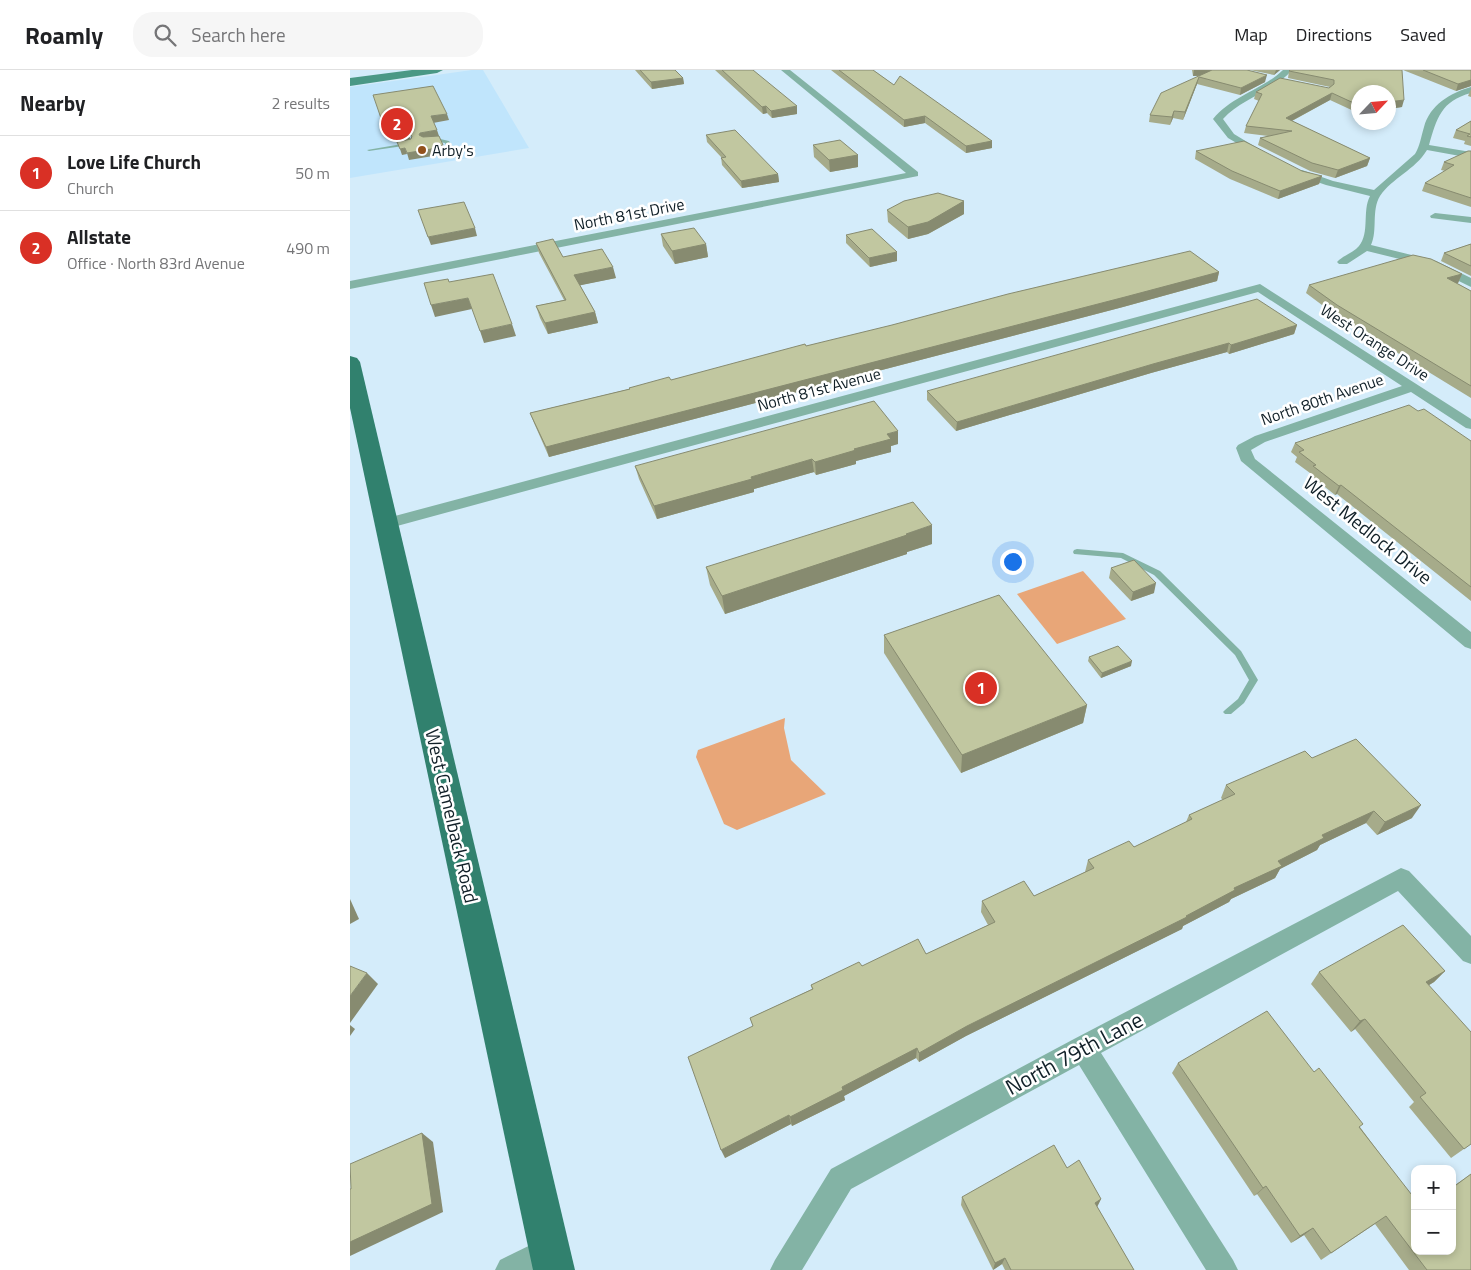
<!DOCTYPE html>
<meta charset="utf-8">
<style>
body{margin:0;font-family:"Titillium Web",sans-serif;background:#f6f6f6;color:#202124}
.controls{position:absolute;right:15px;bottom:15px;display:grid;overflow:hidden;border-radius:10px;box-shadow:0 2px 8px #0003}
.controls button{width:45px;height:45px;display:grid;place-items:center;padding:0;border:0;border-bottom:1px solid #e0e0e0;background:#fff;color:#202124;font:25px sans-serif}
.compass{position:absolute;left:1001px;top:15px;width:45px;height:45px;border-radius:50%;background:#fff;box-shadow:0 2px 8px #0003;rotate:64deg}
.you{position:absolute;left:662px;top:491px;width:18px;height:18px;margin:-12px;border:4px solid #fff;border-radius:50%;background:#1a73e8;box-shadow:0 0 0 8px #1a73e833}
.badge{display:grid;place-items:center;width:32px;height:32px;border-radius:50%;background:#d93025;color:#fff;font-size:16px;font-weight:700}
.pin{position:absolute;translate:-50% -50%;border:2px solid #fff;box-shadow:0 1px 5px #0006}
.list{margin:0;padding:0;list-style:none}
h2{display:flex;justify-content:space-between;align-items:center;height:65px;margin:0;padding:0 20px;font-size:21px}
h2 small{font-size:16px;font-weight:400;color:#757577}
.list li{display:grid;grid-template-columns:32px 1fr auto;gap:15px;align-items:center;box-sizing:border-box;height:75px;padding:0 20px;border-top:1px solid #e0e0e0}
.list b{display:block;font-size:19px;white-space:nowrap}
.list p{margin:0;font-size:16px;white-space:nowrap;color:#757577}
.list em{font-size:16px;font-style:normal;color:#757577}
.icon{flex:none;width:28px;height:28px;fill:none;stroke:currentColor;stroke-width:2;stroke-linecap:round;stroke-linejoin:round}
.map{position:relative;flex:none;width:1121px;height:1200px;overflow:hidden}
header{display:flex;align-items:center;gap:30px;box-sizing:border-box;height:70px;padding:0 25px;background:#fff;border-bottom:1px solid #e0e0e0}
header strong{font-size:24px}
nav{display:flex;gap:28px;margin-inline-start:auto;font-size:18px}
.search{width:350px;height:45px;background:#f6f6f6;display:flex;align-items:center;gap:12px;box-sizing:border-box;padding:0 18px;border-radius:20px;color:#757577;font-size:19px}
main{display:flex}
aside{flex:1;background:#fff}
.map>svg:first-child{display:block}
.built{fill:#c0e5fc}
.green{fill:#e8a678}
.lines{fill:none;stroke-linecap:round;stroke-linejoin:round}
.service{fill:#83b3a5;fill-rule:evenodd}
.minor{fill:#83b3a5;fill-rule:evenodd}
.secondary{fill:#4a9885;fill-rule:evenodd}
.primary{fill:#31816e;fill-rule:evenodd}
.wall{fill:#a6ab8a}
.shaded-wall{fill:#878b70}
.building{fill:#c1c7a0;stroke:#878b70}
.poi-dot{fill:#92511c;stroke:#fff;stroke-width:2}
.labels{text-anchor:middle;stroke-width:5;stroke-linejoin:round;paint-order:stroke}
.far-poi-label{font-size:16px;fill:#112028;stroke:#fff;text-anchor:start}
.far-street-label{font-size:16px;fill:#112028;stroke:#fff}
.street-label{font-size:19px;fill:#112028;stroke:#fff}
.near-street-label{font-size:22px;fill:#112028;stroke:#fff}
</style>
<header>
<strong>Roamly</strong>
<div class="search"><svg class="icon" aria-label="search" viewBox="0 0 24 24"><circle cx="10" cy="10" r="6"/><path d="M15 15l6 6"/></svg>Search here</div>
<nav><a>Map</a><a>Directions</a><a>Saved</a></nav>
</header>
<main>
<aside>
<h2>Nearby<small>2 results</small></h2>
<ul class="list">
<li><span class="badge">1</span><div><b>Love Life Church</b><p>Church</p></div><em>50 m</em></li>
<li><span class="badge">2</span><div><b>Allstate</b><p>Office · North 83rd Avenue</p></div><em>490 m</em></li>
</ul>
</aside>
<div class="map">
<svg width="1121" height="1200" viewBox="0 0 1121 1200">
<rect width="100%" height="100%" fill="#d4ecfa"/>
<polygon class="built" points="122,0 133,0 179,78 0,108 0,17"/>
<g class="green">
<polygon points="733,501 776,549 707,574 667,524"/>
<polygon points="435,648 434,658 441,690 476,724 387,760 374,754 346,687 348,680"/>
</g>
<g class="lines">
<g class="service">
<polygon points="86,68 99,71 103,77 106,87 102,87 95,73 79,70"/>
<polygon points="58,73 60,75 19,81 17,80"/>
<polygon points="727,479 773,483 810,501 891,581 908,610 894,633 881,644 875,644 873,642 875,640 888,629 899,610 885,585 804,505 771,488 724,484 723,482 724,480"/>
</g>
<g class="minor">
<polygon points="431,0 440,0 568,102 568,106 0,219 0,211 556,103"/>
<path d="M933,0H942C923,22 892,28 873,49L884,64L917,84L912,87L909,86L878,68L863,49C882,26 912,20 933,0Z"/>
<path d="M1121,17V23C1091,31 1087,48 1079,75L1121,82V88L1077,80C1065,100 1042,108 1030,126C1021,141 1028,160 1021,175L1086,191L1121,208V217L1078,196L1017,181L997,194H989L987,192L989,190C995,185 1004,182 1009,176C1020,163 1012,141 1020,126L976,115L944,104V100H952L983,111L1024,120L1065,84C1070,76 1071,67 1074,57C1080,35 1100,23 1121,17Z"/>
<polygon points="1085,143 1121,147 1121,153 1081,148 1080,146"/>
<polygon points="910,214 1121,349 1121,359 1116,358 1061,322 915,372 901,380 905,389 1121,562 1121,579 1115,577 891,391 886,378 888,375 905,366 1052,316 908,222 36,459 30,458 28,454 30,450"/>
<polygon points="1051,798 1059,801 1121,866 1121,894 1113,891 1048,821 751,983 883,1190 888,1200 856,1200 729,995 501,1119 452,1200 420,1200 425,1190 481,1099 724,969"/>
<polygon points="199,1166 209,1170 213,1180 209,1190 190,1200 145,1200 150,1190"/>
</g>
<polygon class="secondary" points="62,0 93,0 87,3 0,16 0,8"/>
<polygon class="primary" points="0,286 7,288 10,292 225,1200 183,1200 0,338"/>
</g>
<g class="wall">
<polygon points="285,0 325,0 333,8 334,14 302,19"/>
<polygon points="365,0 403,0 447,44 422,48 417,43 413,44"/>
<polygon points="481,0 523,0 544,15 642,71 642,78 616,83 575,53 554,57"/>
<polygon points="842,0 897,0 915,12 890,25 847,14 833,50 823,48 820,55 799,52 800,45 849,6 843,6"/>
<polygon points="900,0 930,0 924,5"/>
<polygon points="1052,0 1052,37 1038,39 1038,22 1008,22 1008,43 980,30 942,51 1020,88 1017,96 985,108 960,101 908,75 910,68 918,66 894,63 896,56 909,31 904,29 906,22 979,18 980,17 938,8 939,1"/>
<polygon points="1053,0 1121,0 1121,16 1106,21"/>
<polygon points="1121,19 1121,27 1118,26"/>
<polygon points="1121,51 1121,76 1114,74 1115,71 1103,68 1106,60"/>
<polygon points="356,65 428,104 429,112 392,118 372,95 371,87 357,72"/>
<polygon points="463,75 508,85 508,97 480,102 464,87"/>
<polygon points="846,81 952,101 972,106 969,114 928,129 880,109 845,89"/>
<polygon points="1121,81 1121,137 1072,121 1075,113 1095,101 1091,100 1094,92"/>
<polygon points="537,140 614,144 578,164 558,169 538,152"/>
<polygon points="311,164 356,174 358,187 325,194 313,176"/>
<polygon points="496,165 547,191 520,197 496,173"/>
<polygon points="186,173 213,187 266,208 230,215 245,242 248,253 198,264 190,248 186,236 214,230 189,183"/>
<polygon points="1121,174 1121,206 1091,191 1094,183"/>
<polygon points="869,202 867,211 773,237 199,387 184,353 180,343 279,319 279,318 321,310 456,276"/>
<polygon points="1112,204 1108,213 1106,213 1121,221 1121,328 984,244 956,223 959,215"/>
<polygon points="947,255 944,264 879,284 877,282 801,303 606,361 577,330 577,321"/>
<polygon points="1068,341 1121,371 1121,531 987,424 985,425 960,405 960,403 945,392 947,387 941,382 945,373"/>
<polygon points="548,374 541,376 541,382 506,391 506,394 466,405 464,402 404,419 404,422 307,449 289,409 285,396"/>
<polygon points="582,474 557,482 557,484 375,544 360,515 356,497"/>
<polygon points="761,498 804,523 781,531 759,508"/>
<polygon points="534,565 737,635 733,653 611,703 534,583"/>
<polygon points="739,587 781,596 751,608 738,591"/>
<polygon points="962,688 1062,748 1027,765 1016,753 970,775 967,780 930,799 925,808 881,829 879,832 833,856 832,859 616,966 569,992 566,988 494,1026 495,1030 442,1056 441,1054 375,1088 403,956 400,948 462,919 461,915 512,896 576,884 638,855 631,842 632,831 684,826 735,802 738,790 784,777 836,752 839,745 873,730 871,728 876,715"/>
<polygon points="1095,901 1084,912 1079,915 1121,1074 1101,1088 1059,1037 1064,1032 1005,959 1001,962 961,914 969,902"/>
<polygon points="828,993 964,1002 1010,1057 1102,1181 1102,1117 1121,1104 1121,1200 1059,1200 1025,1154 971,1190 954,1165 941,1173 907,1124 904,1126 822,1003"/>
<polygon points="717,1098 751,1129 747,1137 784,1200 655,1200 652,1194 643,1200 611,1135 612,1127"/>
</g>
<g class="shaded-wall">
<polygon points="844,0 867,0 866,5 843,6"/>
<polygon points="926,0 930,0 924,5"/>
<polygon points="917,5 915,12 890,25 891,18"/>
<polygon points="849,7 847,14 833,50 835,42"/>
<polygon points="333,8 334,14 302,19 301,12"/>
<polygon points="1121,10 1121,16 1106,21 1108,14"/>
<polygon points="982,23 980,30 934,55 936,48"/>
<polygon points="1054,30 1052,37 1038,39 1038,32"/>
<polygon points="416,36 417,43 413,44 412,37"/>
<polygon points="447,36 447,44 422,48 421,41"/>
<polygon points="824,41 823,48 820,55 822,47"/>
<polygon points="97,44 99,50 83,53 81,46"/>
<polygon points="575,46 575,53 554,57 554,50"/>
<polygon points="40,53 43,59 35,60 33,54"/>
<polygon points="87,60 89,66 73,69 69,65 70,63"/>
<polygon points="58,64 61,70 47,73 45,66"/>
<polygon points="642,71 642,78 616,83 616,76"/>
<polygon points="93,75 95,82 88,83 89,85 59,90 57,83"/>
<polygon points="55,78 57,84 52,85 50,79"/>
<polygon points="508,85 508,97 480,102 479,90"/>
<polygon points="1020,88 1017,96 985,108 988,100"/>
<polygon points="428,104 429,112 392,118 391,111"/>
<polygon points="972,106 969,114 928,129 930,121"/>
<polygon points="614,131 614,144 578,164 558,169 558,157"/>
<polygon points="125,158 127,166 81,175 78,167"/>
<polygon points="356,174 358,187 325,194 322,181"/>
<polygon points="547,182 547,191 520,197 519,188"/>
<polygon points="263,197 266,208 227,216 224,205"/>
<polygon points="869,202 867,211 773,237 199,387 196,377"/>
<polygon points="1112,204 1108,213 1093,217 1097,208"/>
<polygon points="118,228 122,239 85,247 81,235"/>
<polygon points="245,242 248,253 198,264 195,253"/>
<polygon points="162,254 166,266 134,273 130,261"/>
<polygon points="947,255 944,264 879,284 881,275"/>
<polygon points="879,273 877,282 801,303 606,361 607,352 803,294"/>
<polygon points="548,361 548,374 541,376 541,382 506,391 506,394 466,405 465,392 504,379 537,364"/>
<polygon points="462,389 464,402 404,419 404,422 307,449 304,436"/>
<polygon points="991,415 987,424 985,425 989,416"/>
<polygon points="582,455 582,474 557,482 557,484 375,544 372,526"/>
<polygon points="806,513 804,523 781,531 783,522"/>
<polygon points="782,591 781,596 751,608 752,603"/>
<polygon points="737,635 733,653 611,703 612,685"/>
<polygon points="1071,735 1062,748 1027,765 1035,752"/>
<polygon points="1024,741 1016,753 970,775 967,780 930,799 925,808 881,829 879,832 833,856 832,859 616,966 569,992 569,983 617,956 836,846 884,818 972,765"/>
<polygon points="0,829 9,849 0,854"/>
<polygon points="1095,901 1084,912 1066,923 1076,912"/>
<polygon points="17,903 28,914 0,953 0,926"/>
<polygon points="1015,949 1005,959 1001,962 1010,951"/>
<polygon points="0,955 5,959 0,966"/>
<polygon points="567,978 566,988 494,1026 495,1030 442,1056 440,1047 492,1017"/>
<polygon points="439,1045 441,1054 375,1088 371,1080"/>
<polygon points="72,1063 83,1072 93,1142 0,1186 0,1172"/>
<polygon points="916,1116 907,1124 904,1126 913,1118"/>
<polygon points="751,1129 747,1137 745,1133"/>
<polygon points="963,1158 954,1165 941,1173 950,1166"/>
<polygon points="655,1188 652,1194 643,1200 645,1193"/>
</g>
<g class="building">
<polygon points="290,0 325,0 333,8 301,12"/>
<polygon points="372,0 403,0 447,36 421,41 416,36 412,37"/>
<polygon points="489,0 523,0 544,15 550,6 642,71 616,76 575,46 554,50"/>
<polygon points="862,0 897,0 917,5 891,18 849,7 835,42 824,41 822,47 800,45 811,23"/>
<polygon points="940,0 1052,0 1054,30 1038,32 1038,22 1008,22 1008,35 982,23 936,48 1020,88 988,100 962,93 910,68 942,61 896,56 912,24 906,22 930,8 979,18 984,14 984,10 939,1"/>
<polygon points="1073,0 1121,0 1121,10 1108,14"/>
<polygon points="83,16 97,44 81,46 87,60 70,63 69,65 73,67 89,66 93,75 86,77 87,78 57,83 55,78 50,79 47,72 61,69 62,66 58,64 45,66 40,53 33,54 23,25"/>
<polygon points="1121,51 1121,67 1117,66 1120,64 1106,60"/>
<polygon points="385,60 428,104 391,111 371,88 376,87 356,65"/>
<polygon points="490,70 508,85 479,90 463,75"/>
<polygon points="894,71 952,101 972,106 930,121 882,101 846,81"/>
<polygon points="1118,81 1121,81 1121,128 1075,113 1104,95 1094,92"/>
<polygon points="588,123 614,131 578,152 558,157 537,140 554,131"/>
<polygon points="114,132 125,158 78,167 68,140"/>
<polygon points="344,158 356,174 322,181 311,164"/>
<polygon points="522,159 547,182 519,188 496,165"/>
<polygon points="203,169 213,187 252,179 263,197 224,205 245,242 195,253 186,236 216,230 186,173"/>
<polygon points="1121,174 1121,196 1094,183"/>
<polygon points="840,181 869,202 775,227 196,377 180,343 280,319 279,318 319,307 321,310 455,274 456,276 542,255 658,224"/>
<polygon points="1063,185 1081,189 1112,204 1097,208 1121,221 1121,316 987,235 959,215"/>
<polygon points="143,204 162,254 130,261 118,228 81,235 74,213 98,209 99,212"/>
<polygon points="907,229 947,255 881,275 879,273 803,294 607,352 577,321"/>
<polygon points="524,331 548,361 537,364 541,369 504,379 506,380 465,392 462,389 401,407 402,409 304,436 285,396"/>
<polygon points="1059,335 1068,341 1074,339 1121,371 1121,517 991,415 989,416 963,396 966,395 949,382 954,380 945,373"/>
<polygon points="563,432 582,455 556,464 557,465 372,526 356,497"/>
<polygon points="784,490 806,513 783,522 761,498"/>
<polygon points="649,525 737,635 612,685 534,565"/>
<polygon points="768,576 782,591 752,603 739,587"/>
<polygon points="1006,669 1071,735 1035,752 1024,741 972,765 974,768 928,791 932,796 884,818 885,820 836,846 837,847 617,956 569,983 567,978 492,1017 493,1020 440,1047 439,1045 371,1080 338,987 403,956 400,948 463,919 461,915 509,892 512,896 568,869 576,884 645,852 632,831 674,811 684,826 744,798 738,790 779,771 784,777 842,749 839,745 885,724 876,715 955,681 962,688"/>
<polygon points="1053,855 1095,901 1076,912 1121,962 1121,1074 1114,1079 1070,1027 1076,1023 1015,949 1010,951 969,902"/>
<polygon points="0,896 17,903 0,926"/>
<polygon points="917,941 964,1002 969,998 1013,1054 1009,1057 1065,1129 1065,1181 1102,1181 1102,1118 1121,1104 1121,1200 1077,1200 1036,1146 981,1183 963,1158 950,1166 916,1116 913,1118 828,993"/>
<polygon points="72,1063 82,1134 0,1172 0,1119 1,1119 0,1094"/>
<polygon points="704,1075 717,1098 729,1090 751,1129 745,1133 784,1200 661,1200 655,1188 645,1193 612,1127"/>
</g>
<circle class="poi-dot" cx="72" cy="80" r="5"/>
<g class="labels">
<g class="far-poi-label">
<text x="82" y="86">Arby's</text>
</g>
<g class="far-street-label">
<text transform="translate(279 144) rotate(-11)" y="6">North 81st Drive</text>
<text transform="translate(1025 272) rotate(33)" y="6">West Orange Drive</text>
<text transform="translate(469 319) rotate(-15)" y="6">North 81st Avenue</text>
<text transform="translate(972 329) rotate(-19)" y="6">North 80th Avenue</text>
</g>
<g class="street-label">
<text transform="translate(1018 460) rotate(39)" y="7">West Medlock Drive</text>
<text transform="translate(102 746) rotate(77)" y="7">West Camelback Road</text>
</g>
<g class="near-street-label">
<text transform="translate(724 983) rotate(-28)" y="8">North 79th Lane</text>
</g>
</g>
</svg>
<div class="controls">
<button>+</button>
<button>−</button>
</div>
<svg class="compass" viewBox="-18 -18 36 36"><path d="M0-13l5 13h-10z" fill="#e53935"/><path d="M0 13l5-13h-10z" fill="#757577"/></svg>
<div class="you"></div>
<div class="pin badge" style="left:631px;top:618px">1</div>
<div class="pin badge" style="left:47px;top:54px">2</div>
</div>
</main>
